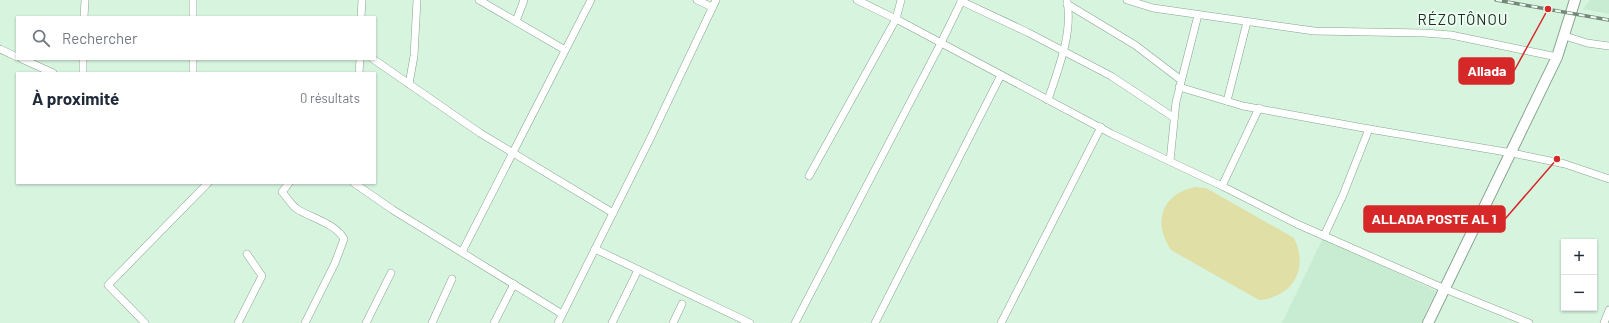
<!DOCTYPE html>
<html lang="fr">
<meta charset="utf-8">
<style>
body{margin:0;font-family:Barlow,sans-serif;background:#f6f6f7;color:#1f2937}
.controls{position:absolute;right:12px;bottom:12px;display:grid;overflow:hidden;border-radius:0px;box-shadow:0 1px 3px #0004}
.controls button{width:36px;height:36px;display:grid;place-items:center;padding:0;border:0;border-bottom:1px solid #e0e1e3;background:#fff;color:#1f2937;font:20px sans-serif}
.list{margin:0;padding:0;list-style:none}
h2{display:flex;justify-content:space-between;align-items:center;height:52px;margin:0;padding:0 16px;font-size:17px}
h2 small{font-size:13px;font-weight:400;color:#747a83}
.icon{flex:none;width:22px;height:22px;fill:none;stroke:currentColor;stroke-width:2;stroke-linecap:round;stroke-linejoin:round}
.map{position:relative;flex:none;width:1609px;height:323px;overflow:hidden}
.search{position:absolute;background:#fff;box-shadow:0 1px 3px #0004;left:16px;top:16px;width:360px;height:44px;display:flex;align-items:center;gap:10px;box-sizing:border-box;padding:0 14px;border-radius:0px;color:#747a83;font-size:15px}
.panel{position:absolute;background:#fff;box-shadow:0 1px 3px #0004;left:16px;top:72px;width:360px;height:112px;border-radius:0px}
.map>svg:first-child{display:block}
.built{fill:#c8ecd2}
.green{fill:#dfdfa6}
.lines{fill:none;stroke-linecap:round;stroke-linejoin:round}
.street-casing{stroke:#88a490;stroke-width:8}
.secondary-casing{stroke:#88a490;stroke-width:12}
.street{stroke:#fff;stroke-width:7}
.secondary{stroke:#fff;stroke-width:10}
.rail-casing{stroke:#748779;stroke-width:3.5}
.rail{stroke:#ecfef1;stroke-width:2;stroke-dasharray:6;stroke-linecap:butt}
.labels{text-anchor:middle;stroke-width:4;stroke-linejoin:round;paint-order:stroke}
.quarter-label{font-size:15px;letter-spacing:1px;fill:#212c24;stroke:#ecfef1}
.leader{fill:none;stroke:#d62828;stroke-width:1.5}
.callout-dot{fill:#d62828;stroke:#ecfef1;stroke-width:1.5}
.callout{fill:#d62828;stroke:#d62828;stroke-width:1.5}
.callout-label{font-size:14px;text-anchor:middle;font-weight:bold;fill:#fff}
</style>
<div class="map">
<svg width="1609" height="323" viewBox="0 0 1609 323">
<rect width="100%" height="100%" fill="#d7f4df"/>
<g class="built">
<polygon points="1590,0 1609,0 1609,14 1583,9"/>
<polygon points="1323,238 1436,291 1421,323 1282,323"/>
</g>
<path class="green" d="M1195,187L1206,188L1294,238C1309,269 1293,297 1259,300L1171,250C1152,222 1162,194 1195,187Z"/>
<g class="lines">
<g class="street-casing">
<g id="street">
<polyline points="193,0 193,17"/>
<polyline points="479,0 565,50"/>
<polyline points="697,0 712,7"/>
<polyline points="857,0 900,21 1112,134 1222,186 1297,224 1445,289 1529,323"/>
<polyline points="1127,0 1153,8 1314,31 1424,33 1451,35 1557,57"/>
<polyline points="961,1 1027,32 1111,76 1173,117"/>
<polyline points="1067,4 1135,45 1181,80"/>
<polyline points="84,17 85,0"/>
<polyline points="361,17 362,0"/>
<polyline points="516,21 524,0"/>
<polyline points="1565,36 1587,43 1609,46"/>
<polyline points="0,49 17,57"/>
<polyline points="22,59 53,73"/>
<polyline points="193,59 193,73"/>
<polyline points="373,59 480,133 613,213"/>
<polyline points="83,73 83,59"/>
<polyline points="359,73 360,59"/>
<polyline points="409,84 414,56 417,0"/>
<polyline points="1179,87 1243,106 1369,129 1512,153 1565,164 1609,179"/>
<path d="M1048,100C1058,69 1073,34 1067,1"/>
<polyline points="1227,101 1247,22"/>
<polyline points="1170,161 1176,102 1198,15"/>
<polyline points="809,176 896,19 901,0"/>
<path d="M289,183L282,192C287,197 291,205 297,209C311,218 335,223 344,239L335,263L305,323"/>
<polyline points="354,183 393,210 562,314"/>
<polyline points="1222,186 1259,108"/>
<polyline points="1324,236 1343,195 1369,129"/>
<polyline points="595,249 750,323"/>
<polyline points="462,252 591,0"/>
<polyline points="145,323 108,285 208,183"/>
<polyline points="238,323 262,276 247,254"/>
<polyline points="366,323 391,273"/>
<polyline points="432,323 452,279"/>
<polyline points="494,323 514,284"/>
<polyline points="558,323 651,137 716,0"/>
<polyline points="612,323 638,270"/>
<polyline points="673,323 682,304"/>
<polyline points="795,323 941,43 962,0"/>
<polyline points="875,323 1001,75"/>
<polyline points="1001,323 1101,127"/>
<polyline points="1604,323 1609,310"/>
</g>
</g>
<g class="secondary-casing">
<polyline id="secondary" points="1428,323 1557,57 1575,0"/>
</g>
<use href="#street" class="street"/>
<use href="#secondary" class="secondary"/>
<g class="rail-casing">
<polyline id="rail" points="1496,0 1609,20"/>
</g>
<use href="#rail" class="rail"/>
</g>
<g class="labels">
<g class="quarter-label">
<text x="1463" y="25">RÉZOTÔNOU</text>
</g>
</g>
<path class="leader" d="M1548 9L1514 71M1557 159L1505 219"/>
<g class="callout-dot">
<circle cx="1548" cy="9" r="4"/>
<circle cx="1557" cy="159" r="4"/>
</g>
<g class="callout">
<rect x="1459" y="58" width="55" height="26" rx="4"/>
<rect x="1364" y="206" width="141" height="26" rx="4"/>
</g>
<g class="callout-label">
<text x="1487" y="76">Allada</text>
<text x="1434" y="224">ALLADA POSTE AL 1</text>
</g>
</svg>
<div class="controls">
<button>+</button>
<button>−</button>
</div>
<div class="search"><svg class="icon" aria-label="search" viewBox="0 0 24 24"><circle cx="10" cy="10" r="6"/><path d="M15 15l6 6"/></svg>Rechercher</div>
<section class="panel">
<h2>À proximité<small>0 résultats</small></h2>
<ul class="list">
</ul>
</section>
</div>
